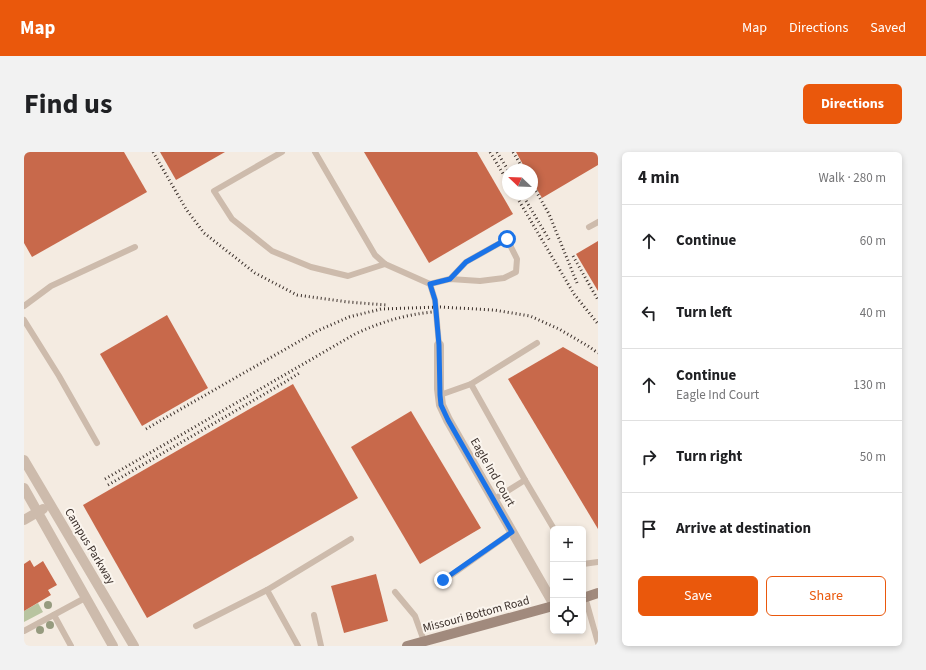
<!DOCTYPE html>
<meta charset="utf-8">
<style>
body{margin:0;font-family:"Source Sans 3",sans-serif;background:#f2f2f2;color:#202124}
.controls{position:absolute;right:12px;bottom:12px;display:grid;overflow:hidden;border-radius:6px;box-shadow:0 2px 6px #0003}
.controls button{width:36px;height:36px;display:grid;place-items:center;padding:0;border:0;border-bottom:1px solid #e0e0e0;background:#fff;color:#202124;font:20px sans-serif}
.compass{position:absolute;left:478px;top:12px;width:36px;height:36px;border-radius:50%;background:#fff;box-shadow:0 2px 6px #0003;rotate:293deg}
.stop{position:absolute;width:12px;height:12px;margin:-9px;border:3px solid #1a73e8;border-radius:50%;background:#fff}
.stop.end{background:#1a73e8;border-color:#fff;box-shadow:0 1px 4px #0008}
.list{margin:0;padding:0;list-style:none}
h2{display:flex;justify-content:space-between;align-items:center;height:52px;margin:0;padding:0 16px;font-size:17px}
h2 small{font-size:13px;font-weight:400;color:#757577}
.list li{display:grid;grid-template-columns:26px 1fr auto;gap:12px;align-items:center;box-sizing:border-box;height:72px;padding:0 16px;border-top:1px solid #e0e0e0}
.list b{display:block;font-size:15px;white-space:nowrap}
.list p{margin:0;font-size:13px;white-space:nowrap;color:#757577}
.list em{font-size:13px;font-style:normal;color:#757577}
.actions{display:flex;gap:8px;padding:12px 16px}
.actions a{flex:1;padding:9px 0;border:1px solid #ea580c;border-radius:6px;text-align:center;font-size:14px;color:#ea580c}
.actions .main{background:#ea580c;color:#fff}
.icon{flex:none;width:22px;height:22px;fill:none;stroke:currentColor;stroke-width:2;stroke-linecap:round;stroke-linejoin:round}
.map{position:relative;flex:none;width:574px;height:494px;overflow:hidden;border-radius:6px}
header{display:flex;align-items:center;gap:24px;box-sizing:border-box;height:56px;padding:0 20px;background:#ea580c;color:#fff}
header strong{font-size:19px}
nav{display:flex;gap:22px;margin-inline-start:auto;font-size:14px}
.intro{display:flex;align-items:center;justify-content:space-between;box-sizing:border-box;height:96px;padding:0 24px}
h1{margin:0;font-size:28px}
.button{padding:10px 18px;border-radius:6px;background:#ea580c;color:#fff;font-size:14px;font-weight:700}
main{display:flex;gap:24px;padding:0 24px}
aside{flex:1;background:#fff;border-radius:6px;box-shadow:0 2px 6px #0003}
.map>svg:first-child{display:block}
.green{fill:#b8c4a0}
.building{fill:#c8694b}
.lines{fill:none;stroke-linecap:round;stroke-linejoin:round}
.lane{stroke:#cdbbac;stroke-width:6}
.street{stroke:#cdbbac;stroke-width:10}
.secondary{stroke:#a18a7d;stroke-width:10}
.rail{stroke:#3b302b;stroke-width:3;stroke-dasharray:1 3;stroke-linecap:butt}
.tree{fill:#969b7f}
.route{stroke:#1a73e8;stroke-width:5}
.labels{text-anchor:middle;stroke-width:4;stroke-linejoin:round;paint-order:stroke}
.street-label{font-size:12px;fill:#3b302b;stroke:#fbf5ee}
</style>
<header>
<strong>Map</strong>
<nav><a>Map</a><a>Directions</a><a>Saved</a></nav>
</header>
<div class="intro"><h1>Find us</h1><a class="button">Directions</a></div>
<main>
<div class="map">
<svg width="574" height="494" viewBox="0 0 574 494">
<rect width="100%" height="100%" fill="#f4ebe1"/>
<polygon class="green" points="14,451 19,460 0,470 0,459"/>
<g class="building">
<polygon points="0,0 100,0 123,40 8,105 0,91"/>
<polygon points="136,0 201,0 152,28"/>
<polygon points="340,0 453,0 489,62 405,111"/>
<polygon points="492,0 574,0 574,13 518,46 508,29 508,18 502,18"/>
<polygon points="574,89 574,139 552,102"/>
<polygon points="143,163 184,236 118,274 76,202"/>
<polygon points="539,195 574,215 574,377 484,227"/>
<polygon points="269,232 334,346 123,466 59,353"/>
<polygon points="387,259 457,376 396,412 327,295"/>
<polygon points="6,408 10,415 19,409 33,433 24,438 27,443 0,459 0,412"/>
<polygon points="352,422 364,469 320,481 307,434"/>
</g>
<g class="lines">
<g class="lane">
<polyline points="258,0 190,39 208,67 248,99 287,115 324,124 361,112"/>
<polyline points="291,0 351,103 361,112 406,132 411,148 415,193"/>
<polyline points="565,75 574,70"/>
<polyline points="406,132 426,127 442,110 483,87 493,107 492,120 480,126 456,129 426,127"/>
<polyline points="0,154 27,134 111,95"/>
<polyline points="0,168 35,224 73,291"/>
<polyline points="416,243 447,232"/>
<polyline points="501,328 447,232 513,191"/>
<polyline points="469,348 501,328 530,377"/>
<polyline points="559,412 574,410"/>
<polyline points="419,429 488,380"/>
<polyline points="371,440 391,464 400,489"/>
<polyline points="561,445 574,491"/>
<polyline points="30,463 47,494"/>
<polyline points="290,463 297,494"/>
<polyline points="172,474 243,438"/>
<polyline points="0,479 61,446"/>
<polyline points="274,494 243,438 327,387"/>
</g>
<g class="street">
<polyline points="415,193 415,237 417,253 424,268 529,451"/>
<polyline points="0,308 110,494"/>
<polyline points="0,336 89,494"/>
<polyline points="0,368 19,357"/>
</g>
<g class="secondary">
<polyline points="559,446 574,441"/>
<polyline points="383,494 529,454"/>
</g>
<g class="rail">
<polyline points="129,0 162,57 180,81 231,121 273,143 324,150 362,153"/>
<polyline points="466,0 484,30"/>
<polyline points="473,0 484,18"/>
<polyline points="489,0 500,18"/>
<polyline points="508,32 525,62 553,131"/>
<polyline points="491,42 550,142 574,172"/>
<polyline points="498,42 526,89"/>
<polyline points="549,104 574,148"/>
<polyline points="122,277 293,179 325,165 357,157 416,155 470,158 506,164 535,177 564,194 574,201"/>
<path d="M81,327L331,182C357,170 380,163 408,160"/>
<polyline points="84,333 261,230 277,220"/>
</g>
</g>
<g class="tree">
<circle cx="24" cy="453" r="4"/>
<circle cx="26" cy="473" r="4"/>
<circle cx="16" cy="478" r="4"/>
</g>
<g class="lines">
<polyline class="route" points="419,428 488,380 424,268 417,253 416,243 415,193 411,148 406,132 426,127 442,110 483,87"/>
</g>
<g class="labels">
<g class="street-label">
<text transform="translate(469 320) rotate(60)" y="4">Eagle Ind Court</text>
<text transform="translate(66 394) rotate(59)" y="4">Campus Parkway</text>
<text transform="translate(452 462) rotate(-15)" y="4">Missouri Bottom Road</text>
</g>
</g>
</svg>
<div class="controls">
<button>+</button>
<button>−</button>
<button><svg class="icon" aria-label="locate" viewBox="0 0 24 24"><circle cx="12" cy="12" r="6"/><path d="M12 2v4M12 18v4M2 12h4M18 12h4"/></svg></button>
</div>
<svg class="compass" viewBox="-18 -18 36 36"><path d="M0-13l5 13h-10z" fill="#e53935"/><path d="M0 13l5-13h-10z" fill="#757577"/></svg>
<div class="stop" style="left:483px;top:87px"></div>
<div class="stop end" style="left:419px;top:428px"></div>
</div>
<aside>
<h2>4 min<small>Walk · 280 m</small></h2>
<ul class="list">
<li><svg class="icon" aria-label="ahead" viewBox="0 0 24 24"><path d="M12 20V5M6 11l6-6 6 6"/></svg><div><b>Continue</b></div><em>60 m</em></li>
<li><svg class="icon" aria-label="left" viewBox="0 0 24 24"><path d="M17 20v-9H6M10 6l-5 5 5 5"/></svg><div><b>Turn left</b></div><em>40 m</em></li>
<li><svg class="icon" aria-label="ahead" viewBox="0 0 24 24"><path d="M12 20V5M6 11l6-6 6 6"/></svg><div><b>Continue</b><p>Eagle Ind Court</p></div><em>130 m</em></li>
<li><svg class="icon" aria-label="right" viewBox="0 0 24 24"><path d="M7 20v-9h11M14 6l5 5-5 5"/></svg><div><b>Turn right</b></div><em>50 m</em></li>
<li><svg class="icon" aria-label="arrive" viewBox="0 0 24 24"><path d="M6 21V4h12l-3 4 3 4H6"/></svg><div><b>Arrive at destination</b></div></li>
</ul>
<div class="actions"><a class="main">Save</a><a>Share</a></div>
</aside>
</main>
